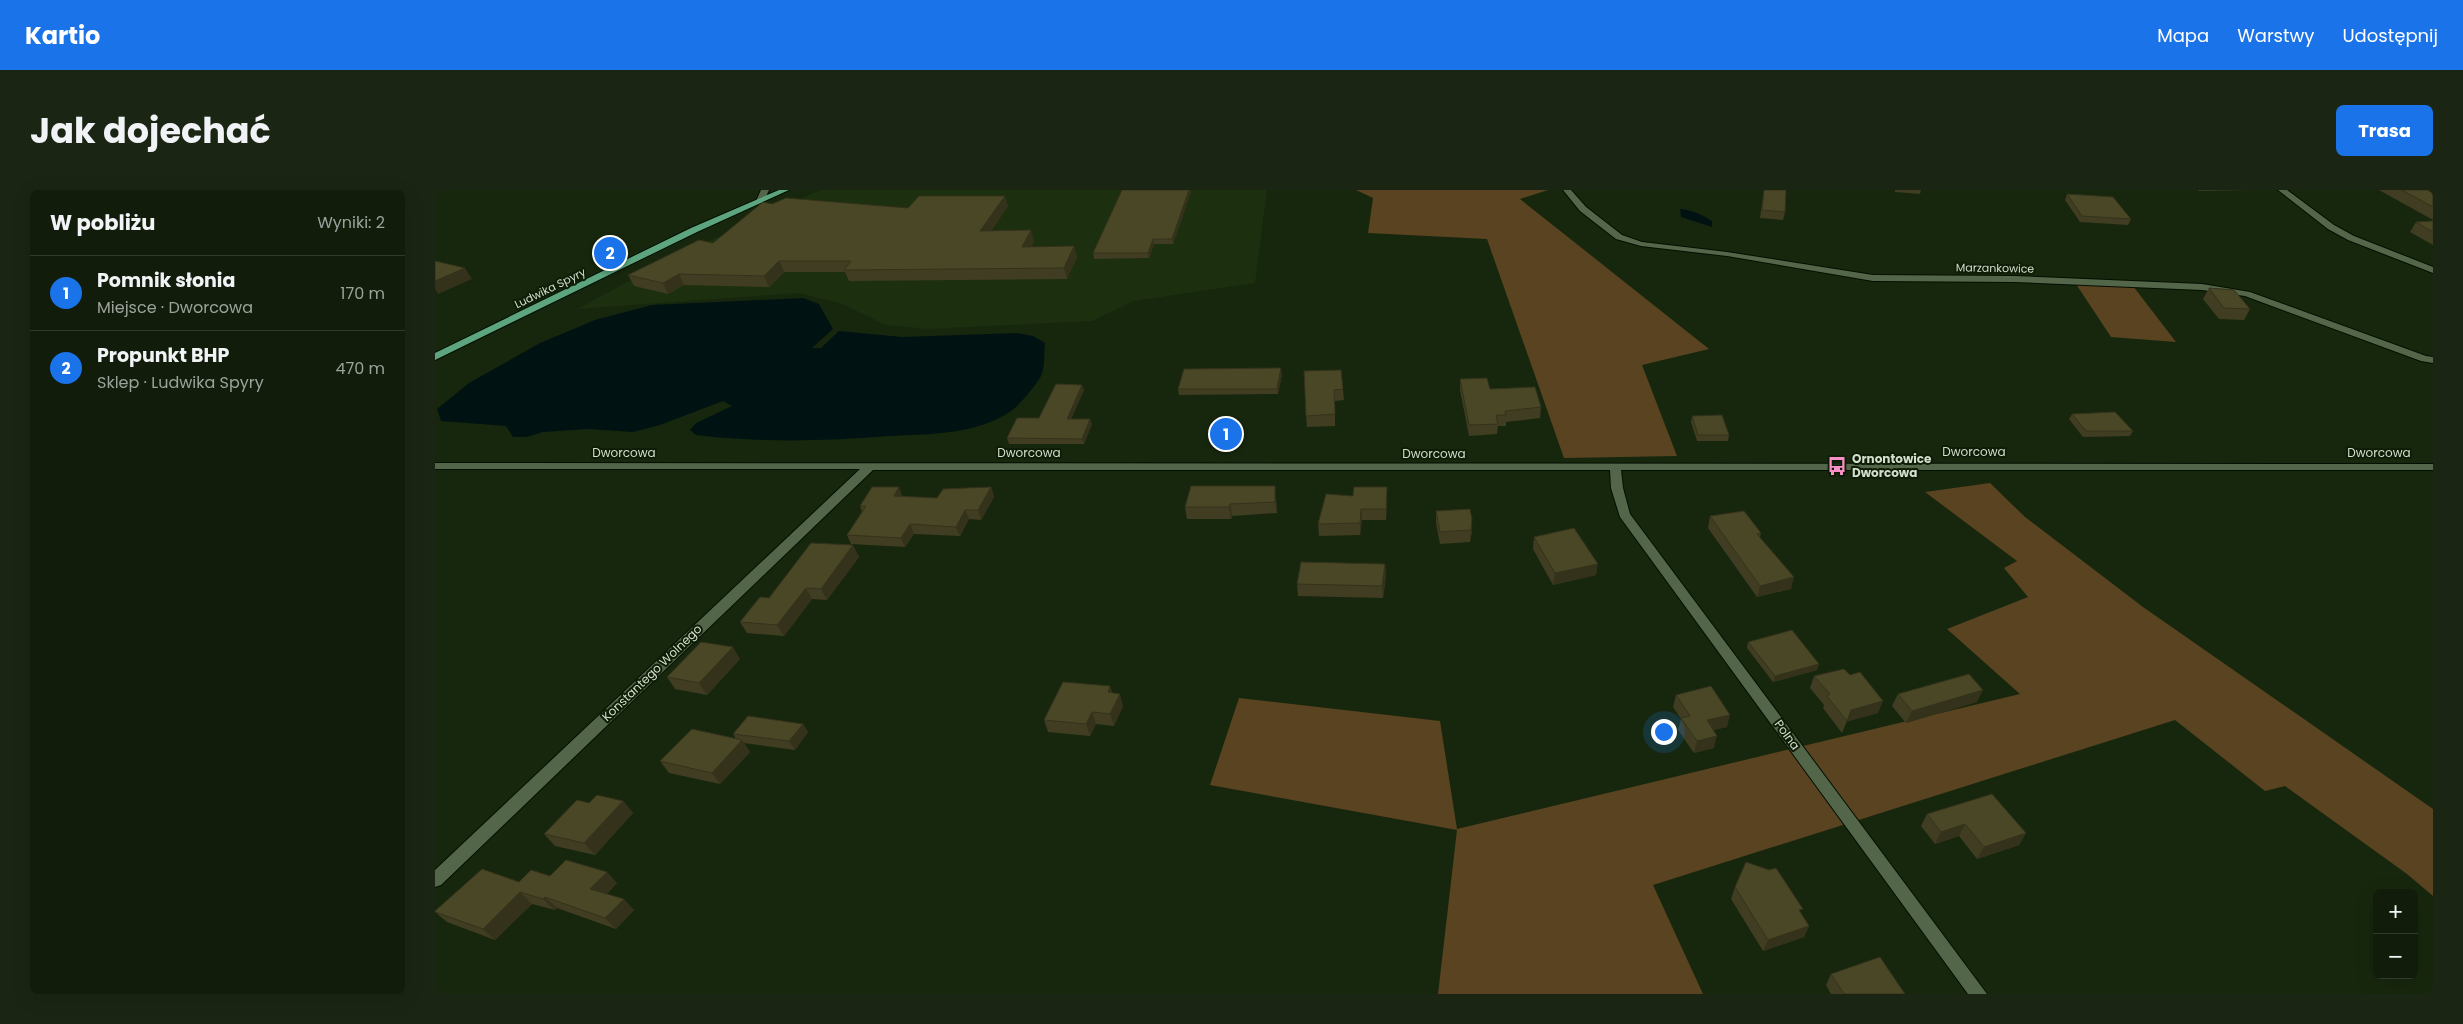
<!DOCTYPE html>
<html lang="pl">
<meta charset="utf-8">
<style>
body{margin:0;font-family:Poppins,sans-serif;background:#1a2613;color:#f1f3f6}
.controls{position:absolute;right:15px;bottom:15px;display:grid;overflow:hidden;border-radius:8px;box-shadow:0 5px 20px #0002}
.controls button{width:45px;height:45px;display:grid;place-items:center;padding:0;border:0;border-bottom:1px solid #303b2b;background:#111d0a;color:#f1f3f6;font:25px sans-serif}
.you{position:absolute;left:1228px;top:541px;width:18px;height:18px;margin:-12px;border:4px solid #fff;border-radius:50%;background:#1a73e8;box-shadow:0 0 0 8px #1a73e833}
.badge{display:grid;place-items:center;width:32px;height:32px;border-radius:50%;background:#1a73e8;color:#fff;font-size:16px;font-weight:700}
.pin{position:absolute;translate:-50% -50%;border:2px solid #fff;box-shadow:0 1px 5px #0006}
.list{margin:0;padding:0;list-style:none}
h2{display:flex;justify-content:space-between;align-items:center;height:65px;margin:0;padding:0 20px;font-size:21px}
h2 small{font-size:16px;font-weight:400;color:#9ca29c}
.list li{display:grid;grid-template-columns:32px 1fr auto;gap:15px;align-items:center;box-sizing:border-box;height:75px;padding:0 20px;border-top:1px solid #303b2b}
.list b{display:block;font-size:19px;white-space:nowrap}
.list p{margin:0;font-size:16px;white-space:nowrap;color:#9ca29c}
.list em{font-size:16px;font-style:normal;color:#9ca29c}
.map{position:relative;flex:none;width:1998px;height:804px;overflow:hidden;border-radius:8px}
header{display:flex;align-items:center;gap:30px;box-sizing:border-box;height:70px;padding:0 25px;background:#1a73e8;color:#fff}
header strong{font-size:24px}
nav{display:flex;gap:28px;margin-inline-start:auto;font-size:18px}
.intro{display:flex;align-items:center;justify-content:space-between;box-sizing:border-box;height:120px;padding:0 30px}
h1{margin:0;font-size:35px}
.button{padding:12px 22px;border-radius:8px;background:#1a73e8;color:#fff;font-size:18px;font-weight:700}
main{display:flex;gap:30px;padding:0 30px}
aside{flex:1;background:#111d0a;border-radius:8px;box-shadow:0 5px 20px #0002}
.map>svg:first-child{display:block}
.built{fill:#1c2f0f}
.green{fill:#5a4320}
.water{fill:#001312}
.lines{fill:none;stroke-linecap:round;stroke-linejoin:round}
.minor-casing{stroke:#030f00;stroke-width:2}
.major-casing{stroke:#030f00;stroke-width:2}
.minor{fill:#546649;fill-rule:evenodd}
.major{fill:#5ca57e;fill-rule:evenodd}
.wall{fill:#403d22}
.shaded-wall{fill:#34321b}
.building{fill:#4a4727;stroke:#34321b}
.labels{text-anchor:middle;stroke-width:4;stroke-linejoin:round;paint-order:stroke}
.far-street-label{font-size:11px;fill:#d4dfcf;stroke:#0e1d05}
.street-label{font-size:12px;fill:#d4dfcf;stroke:#0e1d05}
.poi-label{font-size:12px;font-weight:bold;fill:#d4dfcf;stroke:#0e1d05;text-anchor:start}
</style>
<header>
<strong>Kartio</strong>
<nav><a>Mapa</a><a>Warstwy</a><a>Udostępnij</a></nav>
</header>
<div class="intro"><h1>Jak dojechać</h1><a class="button">Trasa</a></div>
<main>
<aside>
<h2>W pobliżu<small>Wyniki: 2</small></h2>
<ul class="list">
<li><span class="badge">1</span><div><b>Pomnik słonia</b><p>Miejsce · Dworcowa</p></div><em>170 m</em></li>
<li><span class="badge">2</span><div><b>Propunkt BHP</b><p>Sklep · Ludwika Spyry</p></div><em>470 m</em></li>
</ul>
</aside>
<div class="map">
<svg width="1998" height="804" viewBox="0 0 1998 804">
<rect width="100%" height="100%" fill="#17270d"/>
<polygon class="built" points="385,0 832,0 820,93 699,111 657,131 493,139 451,135 405,113 363,103 142,119 241,66"/>
<g class="green">
<polygon points="921,0 1113,0 1085,9 1274,159 1207,175 1242,266 1129,268 1052,49 933,43 938,8"/>
<polygon points="1641,94 1698,96 1741,152 1676,147"/>
<polygon points="1555,293 1590,327 1708,417 1998,619 1998,706 1972,684 1850,596 1830,601 1740,530 1218,695 1268,804 1003,804 1022,640 775,595 804,508 1005,531 1022,639 1585,504 1512,439 1593,407 1569,378 1582,371 1490,302"/>
</g>
<g class="water">
<path d="M1245,19C1257,20 1266,24 1277,31V37L1246,27Z"/>
<path d="M368,108L384,114L398,139L377,158H386L404,141L467,147L582,143L598,146L610,153C609,162 610,178 606,186C602,194 583,217 576,221C541,245 495,244 455,246C390,251 326,253 261,245L255,240L261,233L297,216L288,211L225,235L198,242L153,239L108,242L92,247H78L71,236L6,231L2,219L34,193L105,153L160,130L217,115Z"/>
</g>
<g class="lines">
<g class="minor-casing">
<g id="minor">
<polygon points="326,0 334,0 329,11 325,13 321,11"/>
<polygon points="1128,0 1136,0 1151,17 1187,45 1207,52 1292,62 1438,85 1579,86 1767,94 1815,102 1991,166 1998,167 1998,173 1986,171 1810,106 1767,100 1579,92 1438,91 1292,66 1206,56 1181,49 1145,21"/>
<polygon points="1843,0 1852,0 1899,35 1919,46 1998,77 1998,83 1913,50 1893,39"/>
<polygon points="0,273 1998,274 1998,280 1186,280 1188,298 1195,324 1552,804 1533,804 1185,327 1176,298 1175,280 438,280 6,695 0,697 0,680 425,279 0,279"/>
</g>
</g>
<g class="major-casing">
<polygon id="major" points="344,0 354,0 262,42 0,170 0,163 256,38"/>
</g>
<use href="#minor" class="minor"/>
<use href="#major" class="major"/>
</g>
<g class="wall">
<polygon points="687,0 755,0 756,2 738,54 719,54 714,68 659,69 658,63"/>
<polygon points="1329,0 1351,0 1350,22 1348,30 1325,28"/>
<polygon points="1460,0 1486,0 1485,4 1460,2"/>
<polygon points="1763,0 1817,0 1764,1"/>
<polygon points="1944,0 1998,0 1998,30"/>
<polygon points="1632,4 1696,29 1693,35 1645,32 1630,10"/>
<polygon points="337,14 473,18 573,16 556,41 596,40 599,51 596,57 639,56 642,67 632,89 414,91 410,82 349,82 334,97 249,95 233,104 199,96 193,85 278,53"/>
<polygon points="1998,31 1998,55 1975,42 1981,32"/>
<polygon points="1774,98 1815,119 1809,130 1784,129 1768,109"/>
<polygon points="906,180 909,210 900,211 900,236 872,237 871,226"/>
<polygon points="847,184 843,204 744,205 743,199"/>
<polygon points="1025,189 1106,217 1105,228 1071,232 1071,236 1063,236 1062,244 1034,246 1025,200"/>
<polygon points="649,200 636,229 657,234 649,254 574,254 572,248"/>
<polygon points="1637,224 1698,241 1695,246 1648,247 1634,229"/>
<polygon points="1257,226 1294,245 1293,251 1262,251 1256,232"/>
<polygon points="556,297 559,307 546,330 534,329 525,346 479,344 470,357 416,354 412,345 427,322 425,316 468,307 502,308"/>
<polygon points="952,297 952,308 951,330 927,330 925,345 884,346 883,334 918,306"/>
<polygon points="841,308 842,323 797,326 796,329 752,329 750,317"/>
<polygon points="1001,321 1037,341 1035,352 1005,354 1001,333"/>
<polygon points="1275,326 1326,343 1325,347 1356,399 1322,407 1273,338"/>
<polygon points="1099,347 1161,385 1118,395 1098,359"/>
<polygon points="418,355 424,367 392,410 377,409 349,446 312,443 305,432 334,408"/>
<polygon points="950,374 951,386 948,408 863,406 862,394"/>
<polygon points="1313,452 1384,474 1382,480 1338,492 1312,458"/>
<polygon points="305,469 272,505 240,499 232,487"/>
<polygon points="1379,486 1443,523 1412,531 1407,543 1388,518 1389,515 1375,498"/>
<polygon points="677,503 688,516 679,536 661,534 655,546 613,542 609,530"/>
<polygon points="1463,504 1542,512 1471,533 1457,516"/>
<polygon points="1241,505 1292,537 1278,540 1279,558 1259,563 1243,540 1246,529 1238,517"/>
<polygon points="368,534 373,542 360,560 309,553 315,562 285,594 234,583 225,571 301,549 298,544"/>
<polygon points="188,611 198,623 160,665 120,656 109,644 154,613"/>
<polygon points="1492,624 1591,643 1584,655 1542,669 1524,646 1500,654 1486,636"/>
<polygon points="1334,680 1374,736 1369,747 1328,761 1296,709 1300,697"/>
<polygon points="115,686 182,693 172,704 199,720 181,739 122,718 120,720 97,714 60,750 12,732 0,722 84,692"/>
<polygon points="1396,784 1470,804 1396,804 1391,795"/>
</g>
<g class="shaded-wall">
<polygon points="754,0 755,0 756,2 738,54 737,49"/>
<polygon points="570,6 573,16 549,52 545,41"/>
<polygon points="596,40 599,51 590,68 587,57"/>
<polygon points="718,49 719,54 714,68 713,63"/>
<polygon points="639,56 642,67 632,89 629,78"/>
<polygon points="344,71 349,82 334,97 329,86"/>
<polygon points="30,78 37,89 3,104 0,99 0,91"/>
<polygon points="244,84 249,95 233,104 228,93"/>
<polygon points="846,178 847,184 843,204 842,199"/>
<polygon points="647,195 649,200 634,234 632,229"/>
<polygon points="655,229 657,234 649,254 647,249"/>
<polygon points="840,296 841,308 842,323 840,312"/>
<polygon points="464,297 468,307 459,306"/>
<polygon points="556,297 559,307 546,330 543,320"/>
<polygon points="952,297 952,308 951,330 951,319"/>
<polygon points="795,314 797,326 796,329 794,317"/>
<polygon points="926,319 927,330 925,345 925,333"/>
<polygon points="530,320 534,329 525,346 521,337"/>
<polygon points="1037,329 1037,341 1035,352 1036,340"/>
<polygon points="475,334 479,344 470,357 466,348"/>
<polygon points="418,355 424,367 392,410 386,399"/>
<polygon points="950,374 951,386 948,408 947,396"/>
<polygon points="1163,374 1161,385 1118,395 1120,383"/>
<polygon points="1359,387 1356,399 1322,407 1325,396"/>
<polygon points="371,398 377,409 349,446 342,435"/>
<polygon points="298,457 305,469 272,505 264,493"/>
<polygon points="1384,474 1382,480 1338,492 1340,486"/>
<polygon points="675,496 679,508 673,502"/>
<polygon points="1548,500 1542,512 1471,533 1477,521"/>
<polygon points="685,504 688,516 679,536 675,524"/>
<polygon points="1448,511 1443,523 1411,532 1416,520"/>
<polygon points="657,522 661,534 655,546 651,534"/>
<polygon points="1295,525 1292,537 1269,542 1272,530"/>
<polygon points="368,534 373,542 360,560 354,551"/>
<polygon points="1282,546 1279,558 1259,563 1262,551"/>
<polygon points="307,550 315,562 285,594 277,583"/>
<polygon points="188,611 198,623 160,665 149,653"/>
<polygon points="1530,634 1524,646 1500,654 1506,642"/>
<polygon points="1591,643 1584,655 1542,669 1549,657"/>
<polygon points="172,682 182,693 166,710 155,699"/>
<polygon points="85,702 97,714 60,750 48,739"/>
<polygon points="110,707 122,718 120,720 108,709"/>
<polygon points="189,709 199,720 181,739 170,728"/>
<polygon points="1374,736 1369,747 1328,761 1333,750"/>
</g>
<g class="building">
<polygon points="687,0 754,0 737,49 718,49 713,63 658,63"/>
<polygon points="1329,0 1351,0 1350,22 1327,20"/>
<polygon points="1967,0 1998,0 1998,17"/>
<polygon points="1632,4 1678,7 1696,29 1647,26"/>
<polygon points="484,6 570,6 545,41 596,40 587,57 639,56 629,78 409,80 416,71 344,71 329,86 244,84 228,93 193,85 264,50 278,53 328,12 337,14 351,8 473,18"/>
<polygon points="1998,31 1998,42 1981,32"/>
<polygon points="0,71 30,78 0,91"/>
<polygon points="1774,98 1799,100 1815,119 1789,118"/>
<polygon points="846,178 842,199 743,199 749,179"/>
<polygon points="906,180 908,199 899,200 900,224 871,226 869,181"/>
<polygon points="1052,188 1055,199 1100,197 1106,217 1070,221 1071,225 1061,225 1063,234 1034,235 1025,189"/>
<polygon points="621,194 647,195 632,229 655,229 647,249 572,248 582,228 604,228"/>
<polygon points="1680,222 1698,241 1651,241 1637,224"/>
<polygon points="1287,225 1294,245 1263,245 1257,226"/>
<polygon points="756,296 840,296 840,312 795,314 794,317 750,317"/>
<polygon points="437,297 464,297 459,306 502,308 508,299 556,297 543,320 530,320 521,337 475,334 466,348 412,345 431,316 425,316"/>
<polygon points="919,297 952,297 951,319 926,319 925,333 883,334 891,304 918,306"/>
<polygon points="1035,319 1037,329 1036,340 1005,342 1001,321"/>
<polygon points="1309,321 1326,343 1322,344 1359,387 1325,396 1275,326"/>
<polygon points="1139,338 1163,374 1120,383 1099,347"/>
<polygon points="376,353 418,355 386,399 371,398 342,435 305,432 325,407 334,408"/>
<polygon points="866,372 950,374 947,396 862,394"/>
<polygon points="1357,440 1384,474 1340,486 1313,452"/>
<polygon points="266,452 298,457 264,493 232,487"/>
<polygon points="1409,479 1415,485 1425,482 1448,511 1416,520 1412,531 1392,506 1395,504 1379,486"/>
<polygon points="1534,484 1548,500 1477,521 1463,504"/>
<polygon points="628,492 675,496 673,502 685,504 675,524 657,522 651,534 609,530"/>
<polygon points="1276,496 1295,525 1272,530 1282,546 1262,551 1246,528 1255,526 1241,505"/>
<polygon points="313,526 368,534 354,551 298,544"/>
<polygon points="257,539 307,550 277,583 225,571"/>
<polygon points="1557,604 1591,643 1549,657 1530,634 1506,642 1492,624"/>
<polygon points="162,605 188,611 149,653 109,644 142,610 154,613"/>
<polygon points="131,670 172,682 155,699 189,709 170,728 110,707 108,709 85,702 48,739 0,722 0,721 47,679 84,692 96,680 115,686"/>
<polygon points="1311,672 1334,680 1341,678 1368,719 1364,720 1374,736 1333,750 1300,697"/>
<polygon points="1445,767 1470,804 1409,804 1396,784"/>
</g>
<defs>
<g id="bus-bare" transform="scale(1.5)"><path d="M-5-6H5V4H4V6H2V4H-2V6H-4V4H-5ZM-3.5-4V0h7V-4ZM-3.5 1.2v1.5H-2V1.2ZM2 1.2v1.5H3.5V1.2Z" fill="#f98fc9" stroke="#0e1d05" stroke-width="2.5" paint-order="stroke"/></g>
</defs>
<g fill-rule="evenodd">
<use href="#bus-bare" x="1402" y="276"/>
</g>
<g class="labels">
<g class="far-street-label">
<text transform="translate(1560 78) rotate(1)" y="4">Marzankowice</text>
<text transform="translate(115 98) rotate(-26)" y="4">Ludwika Spyry</text>
</g>
<g class="street-label">
<text x="1539" y="266">Dworcowa</text>
<text x="189" y="267">Dworcowa</text>
<text x="594" y="267">Dworcowa</text>
<text x="1944" y="267">Dworcowa</text>
<text x="999" y="268">Dworcowa</text>
<text transform="translate(217 483) rotate(-44)" y="4">Konstantego Wolnego</text>
<text transform="translate(1352 545) rotate(54)" y="4">Polna</text>
</g>
<g class="poi-label">
<text x="1417" y="273">Ornontowice<tspan x="1417" dy="14">Dworcowa</tspan></text>
</g>
</g>
</svg>
<div class="controls">
<button>+</button>
<button>−</button>
</div>
<div class="you"></div>
<div class="pin badge" style="left:791px;top:244px">1</div>
<div class="pin badge" style="left:175px;top:63px">2</div>
</div>
</main>
